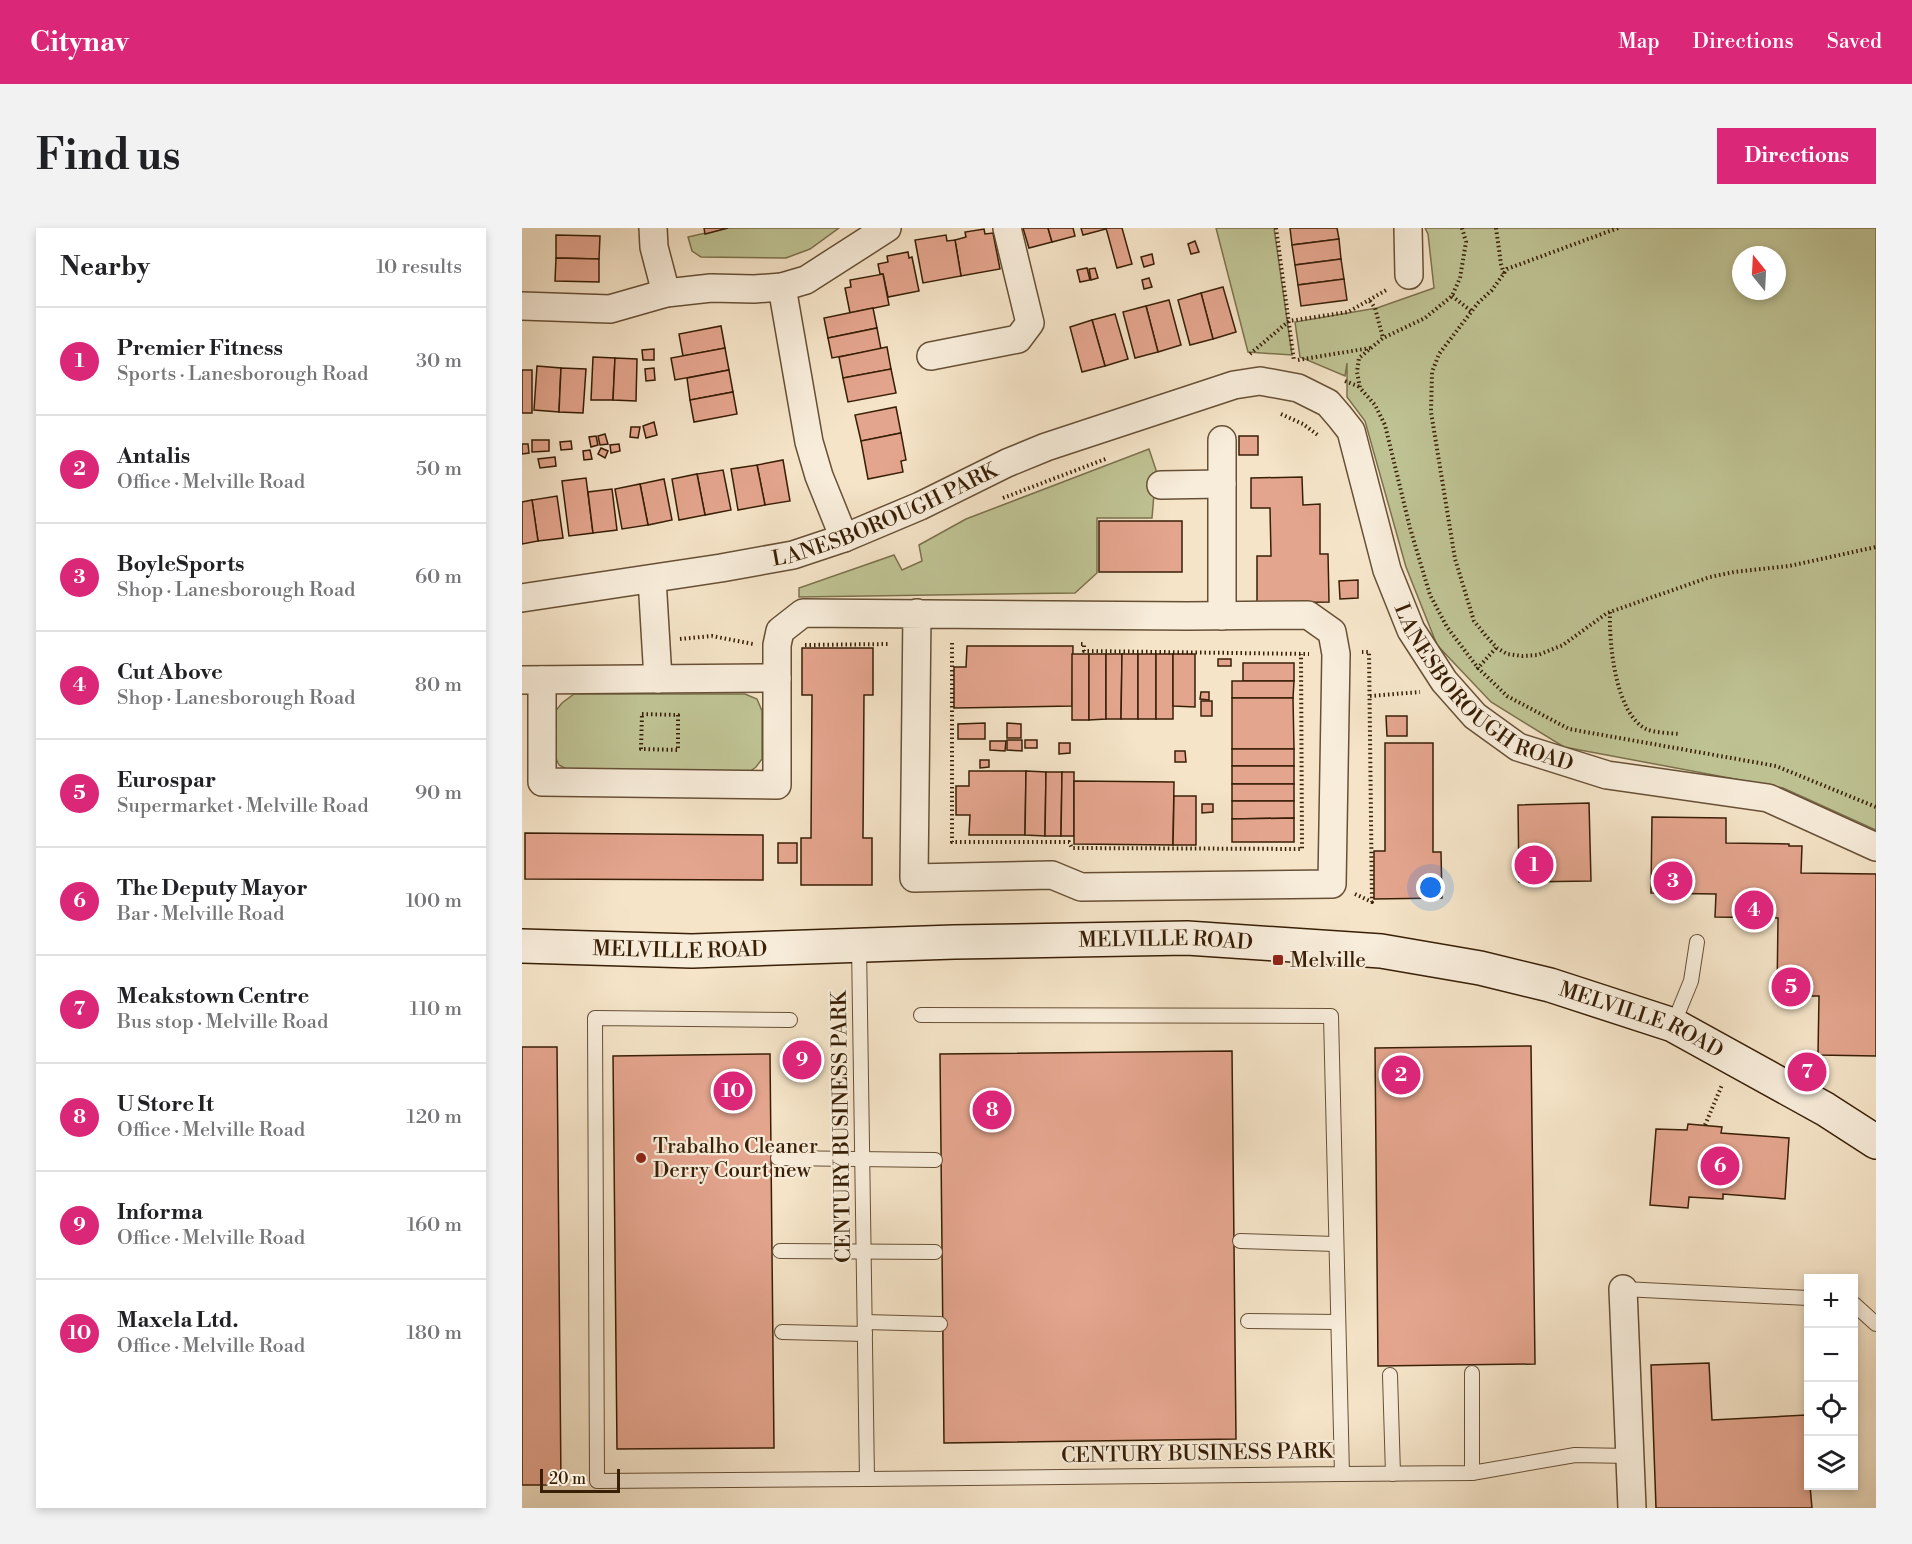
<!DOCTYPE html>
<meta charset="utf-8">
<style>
body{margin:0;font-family:"Libre Bodoni",serif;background:#f2f2f2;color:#202124}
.controls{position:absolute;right:18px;bottom:18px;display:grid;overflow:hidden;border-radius:0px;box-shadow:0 3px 9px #0003}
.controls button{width:54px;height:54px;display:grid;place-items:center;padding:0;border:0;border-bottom:2px solid #e0e0e0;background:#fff;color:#202124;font:30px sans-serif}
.compass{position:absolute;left:1210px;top:18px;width:54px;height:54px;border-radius:50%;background:#fff;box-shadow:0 3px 9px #0003;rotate:342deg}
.scale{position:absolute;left:18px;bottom:15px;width:80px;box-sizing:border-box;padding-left:6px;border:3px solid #381f06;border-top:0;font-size:16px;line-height:21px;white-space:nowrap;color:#381f06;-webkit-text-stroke:4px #f8eddb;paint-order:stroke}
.you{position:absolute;left:909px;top:660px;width:21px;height:21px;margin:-15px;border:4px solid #fff;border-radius:50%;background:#1a73e8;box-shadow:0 0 0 9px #1a73e833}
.badge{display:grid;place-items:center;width:39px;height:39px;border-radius:50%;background:#db2777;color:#fff;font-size:20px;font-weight:700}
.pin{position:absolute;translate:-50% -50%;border:3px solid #fff;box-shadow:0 2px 6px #0006}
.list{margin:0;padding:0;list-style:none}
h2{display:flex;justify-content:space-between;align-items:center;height:78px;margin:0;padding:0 24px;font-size:26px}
h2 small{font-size:20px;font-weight:400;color:#757577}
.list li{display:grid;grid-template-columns:39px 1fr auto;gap:18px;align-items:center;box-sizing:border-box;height:108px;padding:0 24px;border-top:2px solid #e0e0e0}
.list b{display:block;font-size:22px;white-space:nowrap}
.list p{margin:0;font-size:20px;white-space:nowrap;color:#757577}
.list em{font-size:20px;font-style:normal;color:#757577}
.icon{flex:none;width:33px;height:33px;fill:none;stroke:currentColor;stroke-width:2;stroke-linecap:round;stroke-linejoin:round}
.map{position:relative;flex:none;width:1354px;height:1280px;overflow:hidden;border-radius:0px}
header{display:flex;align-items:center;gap:36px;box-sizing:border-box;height:84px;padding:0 30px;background:#db2777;color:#fff}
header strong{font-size:28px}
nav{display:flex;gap:33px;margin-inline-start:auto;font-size:21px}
.intro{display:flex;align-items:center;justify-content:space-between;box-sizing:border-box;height:144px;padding:0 36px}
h1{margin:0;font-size:42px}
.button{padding:15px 27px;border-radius:0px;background:#db2777;color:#fff;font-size:21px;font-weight:700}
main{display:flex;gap:36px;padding:0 36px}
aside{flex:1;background:#fff;border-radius:0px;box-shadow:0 3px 9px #0003}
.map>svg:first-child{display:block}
.green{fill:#bfc394;stroke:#7c714d;stroke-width:1.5;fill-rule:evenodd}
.building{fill:#e4a58e;stroke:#381f06;stroke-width:1.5}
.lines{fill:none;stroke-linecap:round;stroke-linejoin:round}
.lane-casing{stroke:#675036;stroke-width:16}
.street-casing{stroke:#675036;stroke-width:30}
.secondary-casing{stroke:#381f06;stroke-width:36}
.path{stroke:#381f06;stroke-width:4;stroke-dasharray:1.5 3;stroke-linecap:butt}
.lane{stroke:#f8eddb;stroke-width:14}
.street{stroke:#f8eddb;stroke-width:27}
.secondary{stroke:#f8eddb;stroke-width:33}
.poi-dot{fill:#8f2418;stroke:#f8eddb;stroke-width:2}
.labels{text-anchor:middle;stroke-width:4.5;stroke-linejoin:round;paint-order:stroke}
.street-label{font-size:21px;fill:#381f06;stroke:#f8eddb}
.poi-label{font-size:21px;fill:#381f06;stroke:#f8eddb;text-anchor:start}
</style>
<header>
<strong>Citynav</strong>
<nav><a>Map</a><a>Directions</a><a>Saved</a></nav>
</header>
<div class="intro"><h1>Find us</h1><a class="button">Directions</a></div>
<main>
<aside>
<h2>Nearby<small>10 results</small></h2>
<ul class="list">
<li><span class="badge">1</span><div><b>Premier Fitness</b><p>Sports · Lanesborough Road</p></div><em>30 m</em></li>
<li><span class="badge">2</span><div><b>Antalis</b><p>Office · Melville Road</p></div><em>50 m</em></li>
<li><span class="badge">3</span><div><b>BoyleSports</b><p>Shop · Lanesborough Road</p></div><em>60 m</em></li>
<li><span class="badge">4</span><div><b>Cut Above</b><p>Shop · Lanesborough Road</p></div><em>80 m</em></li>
<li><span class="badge">5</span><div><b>Eurospar</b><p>Supermarket · Melville Road</p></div><em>90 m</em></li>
<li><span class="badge">6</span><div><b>The Deputy Mayor</b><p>Bar · Melville Road</p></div><em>100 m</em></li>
<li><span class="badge">7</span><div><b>Meakstown Centre</b><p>Bus stop · Melville Road</p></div><em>110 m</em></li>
<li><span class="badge">8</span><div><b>U Store It</b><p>Office · Melville Road</p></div><em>120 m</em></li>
<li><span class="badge">9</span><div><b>Informa</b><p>Office · Melville Road</p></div><em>160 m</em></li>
<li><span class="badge">10</span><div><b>Maxela Ltd.</b><p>Office · Melville Road</p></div><em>180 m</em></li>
</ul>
</aside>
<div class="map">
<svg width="1354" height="1280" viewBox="0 0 1354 1280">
<rect width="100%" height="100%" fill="#f5e4c8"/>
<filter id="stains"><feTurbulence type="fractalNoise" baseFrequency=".00333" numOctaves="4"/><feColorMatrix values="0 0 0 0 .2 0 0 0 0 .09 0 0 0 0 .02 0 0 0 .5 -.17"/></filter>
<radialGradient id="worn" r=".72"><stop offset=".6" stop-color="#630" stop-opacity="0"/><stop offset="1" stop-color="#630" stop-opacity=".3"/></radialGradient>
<g class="green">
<polygon points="205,0 317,0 288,21 264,30 179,29 170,23 166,9"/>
<polygon points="694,0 752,0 770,127 726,124"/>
<path d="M903,0H1354V602L1261,560L1042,519L969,474L915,417L884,339L843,193L825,169V135L823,148L778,129L773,94L855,80L912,60L906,6ZM1219,27H1255V63H1219Z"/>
<polygon points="627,221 634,242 630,290 575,290 575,345 553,365 277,369 277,360 372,327 380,342 400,333 397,317 444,291"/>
<polygon points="52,466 223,466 235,471 240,483 240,531 234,539 227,544 50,544 37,537 31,524 31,486 40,475"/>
</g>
<g class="building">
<polygon points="182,0 206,0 183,6"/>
<polygon points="501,0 526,0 530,14 507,20"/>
<polygon points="526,0 551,0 553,8 530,14"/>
<polygon points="559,0 584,0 584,1 561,7"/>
<polygon points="584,0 600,0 610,36 595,40"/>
<polygon points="768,0 815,0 817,11 770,17"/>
<polygon points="462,1 463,6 471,5 478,41 439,48 433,12 444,9 443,4"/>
<polygon points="34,7 78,8 77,31 34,30"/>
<polygon points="424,7 425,13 433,12 439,48 401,55 393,12"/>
<polygon points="817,11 819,31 773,37 770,17"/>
<polygon points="673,13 677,24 669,26 666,16"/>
<polygon points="386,24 387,30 390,29 397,63 366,69 361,46 358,46 356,36 366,34 365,28"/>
<polygon points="630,26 632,36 622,39 619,29"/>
<polygon points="34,30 77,31 77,54 33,53"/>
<polygon points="819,31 822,51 776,57 773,37"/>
<polygon points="565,40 568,52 558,54 555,42"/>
<polygon points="573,40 576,50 569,52 567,41"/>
<polygon points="361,46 367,77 328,85 323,60 329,59 328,52"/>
<polygon points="627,50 630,59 622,61 620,52"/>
<polygon points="822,51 825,72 779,78 776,57"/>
<polygon points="701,59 714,104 691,111 679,65"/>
<polygon points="679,65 691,111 668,117 656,72"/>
<polygon points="647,72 659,117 636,124 624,78"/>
<polygon points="624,78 636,124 613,130 601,84"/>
<polygon points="351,80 355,100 306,110 302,90"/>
<polygon points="593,86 606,131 583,138 570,92"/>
<polygon points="570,92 583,138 560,144 548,99"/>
<polygon points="199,98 203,120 161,128 157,106"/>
<polygon points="355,100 359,121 310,130 306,110"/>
<polygon points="365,119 369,141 321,150 317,129"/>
<polygon points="203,120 207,142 153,152 149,130"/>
<polygon points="132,121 132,132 121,132 120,122"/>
<polygon points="71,129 93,130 91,172 69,172"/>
<polygon points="93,130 115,131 114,173 91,172"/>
<polygon points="15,138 39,140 37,184 12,182"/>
<polygon points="39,140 64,141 61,185 37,184"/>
<polygon points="132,140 133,152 124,153 123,141"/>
<polygon points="369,141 374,165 326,174 321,150"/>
<rect x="0" y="142" width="10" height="43"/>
<polygon points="207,142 211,164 168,172 165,150"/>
<polygon points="211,164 215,186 172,194 168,172"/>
<polygon points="374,179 379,205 339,213 333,187"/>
<polygon points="132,194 135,207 124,210 121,198"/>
<polygon points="109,199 118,199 116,210 108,209"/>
<polygon points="379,205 384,232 379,233 381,244 346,251 339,213"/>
<polygon points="83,206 86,216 78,217 76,208"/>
<polygon points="74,208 76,217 69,219 67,209"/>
<rect x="717" y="208" width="19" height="19"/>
<polygon points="10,212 27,212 27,223 10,224"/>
<polygon points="49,213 50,221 39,222 38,214"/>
<polygon points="0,216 6,216 7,225 0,226"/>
<polygon points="97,216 98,223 89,225 88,217"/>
<polygon points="79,220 86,223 83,230 76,226"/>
<polygon points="68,222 70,231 62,232 61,223"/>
<polygon points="33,229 34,238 18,240 16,231"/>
<polygon points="261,232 268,273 243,277 235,237"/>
<polygon points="235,237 243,277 216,282 209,241"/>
<polygon points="201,242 209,282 183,287 175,246"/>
<polygon points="175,246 183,287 157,292 150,251"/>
<polygon points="780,249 781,277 798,276 798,326 806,326 807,374 735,375 735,328 749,328 748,280 729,280 729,250"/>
<polygon points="64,250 71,305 47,308 40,253"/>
<polygon points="142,251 150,292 126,297 118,256"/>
<polygon points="118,256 126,297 100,301 93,261"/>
<polygon points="90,261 95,302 71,305 66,264"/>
<polygon points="35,268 41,310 16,313 10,272"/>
<polygon points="10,272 16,313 0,316 0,274"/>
<rect x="577" y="293" width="83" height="51"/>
<polygon points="836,352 836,370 818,371 817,353"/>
<polygon points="445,418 551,418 550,478 432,480 432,439 444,439"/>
<polygon points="280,420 351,420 351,467 342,467 341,610 350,610 350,657 279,657 279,610 289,610 290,467 280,467"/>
<rect x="550" y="426" width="17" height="66"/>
<polygon points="567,426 584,426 584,491 567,492"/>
<polygon points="584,426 600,426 599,491 584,491"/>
<polygon points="600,426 616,426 616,491 599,491"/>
<rect x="616" y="426" width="18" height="65"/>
<rect x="634" y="426" width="17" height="65"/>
<polygon points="651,426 673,426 673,479 651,478"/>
<rect x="696" y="431" width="13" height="7"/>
<rect x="721" y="435" width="51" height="18"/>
<polygon points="710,453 772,453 771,470 710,470"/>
<polygon points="679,464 687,464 687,472 678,471"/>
<polygon points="710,470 771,470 772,521 710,521"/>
<rect x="679" y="473" width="11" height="15"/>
<polygon points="864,488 885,488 885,508 865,508"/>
<polygon points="463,495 463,511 436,511 436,496"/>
<polygon points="485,495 499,496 499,510 485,510"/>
<polygon points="485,512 500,512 500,523 485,522"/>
<rect x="503" y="512" width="12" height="8"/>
<polygon points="468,513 484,513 483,523 468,522"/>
<polygon points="537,515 548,515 548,525 537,526"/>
<polygon points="863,515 911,515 911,624 919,624 920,670 852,671 852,623 863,623"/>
<rect x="710" y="521" width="62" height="17"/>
<polygon points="653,523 663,523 664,534 653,534"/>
<polygon points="458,532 467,532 467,539 458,540"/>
<rect x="710" y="538" width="62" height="18"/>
<polygon points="447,543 504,543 503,607 447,607 448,587 434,587 434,558 447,558"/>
<polygon points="504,543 524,544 523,608 503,607"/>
<polygon points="524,544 540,544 539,608 523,608"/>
<polygon points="540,544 552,544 552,608 539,608"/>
<polygon points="552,553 652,554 651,617 552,616"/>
<rect x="710" y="556" width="62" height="17"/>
<polygon points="652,568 674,568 674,617 651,617"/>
<polygon points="710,573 772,573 772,590 710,591"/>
<polygon points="1067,575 1069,653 997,654 996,577"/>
<polygon points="680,576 691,576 691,584 680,585"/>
<polygon points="1130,589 1204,590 1204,615 1267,616 1267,618 1280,618 1279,645 1354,646 1354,828 1296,827 1297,768 1255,768 1256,690 1193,689 1194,666 1129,665"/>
<polygon points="772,590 772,614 710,614 710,591"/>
<polygon points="3,605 241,607 241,652 3,651"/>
<rect x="256" y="615" width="19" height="20"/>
<polygon points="1009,818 1013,1136 856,1138 853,820"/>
<polygon points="0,819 35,819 39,1257 0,1257"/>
<polygon points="710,823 714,1211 422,1215 418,826"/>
<polygon points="248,826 252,1220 95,1221 91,828"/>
<polygon points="1166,896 1200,899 1199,905 1267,910 1263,971 1201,966 1201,971 1167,969 1166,980 1128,977 1134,901 1165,902"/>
<polygon points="1187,1135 1190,1192 1284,1187 1286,1258 1288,1258 1290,1280 1134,1280 1129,1137"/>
</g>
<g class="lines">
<g class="lane-casing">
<g id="lane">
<polyline points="337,717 345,1251 820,1246 809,788 399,787"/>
<polyline points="268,792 73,790 75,1253 345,1251"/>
<polyline points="1151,797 1169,753 1175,714"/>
<polyline points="256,930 413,932"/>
<polyline points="718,1013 814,1016"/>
<polyline points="258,1023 413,1024"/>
<polyline points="1101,1061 1286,1070"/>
<polyline points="1332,1076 1354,1096"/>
<polyline points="726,1093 816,1094"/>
<polyline points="343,1094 418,1096"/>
<polyline points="260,1104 343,1106"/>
<polyline points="950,1145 950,1245"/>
<polyline points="868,1147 871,1246"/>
<polyline points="820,1246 950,1245 1053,1227 1108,1228"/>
</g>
</g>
<g class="street-casing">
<g id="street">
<polyline points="131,0 132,19 144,65"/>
<polyline points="886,0 887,47"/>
<polyline points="260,59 287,214 297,248 322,310"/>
<polyline points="0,78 88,81 144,65 189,60 232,61 260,59 284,52 365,0"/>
<polyline points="409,128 496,111 508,95 485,0"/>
<polyline points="700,212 700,388"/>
<polyline points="639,257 700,256"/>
<polyline points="130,351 136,451"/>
<path id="s1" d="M0,370L199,340L271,327L322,310L398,278L485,235L524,219L712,157L738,153L776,160L806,175L818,189L829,203L865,342L889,402L922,453L953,488L996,519L1085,547L1246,570L1354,619"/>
<polyline points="0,452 255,450"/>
<polyline points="20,452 20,554 255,557 255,417 258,403 281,385 665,388 786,387 810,404 814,426 810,656 559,659 530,647 392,650 395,385"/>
<polyline points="1101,1061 1110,1280"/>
</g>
</g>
<g class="secondary-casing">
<g id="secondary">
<path id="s2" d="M0,718L170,723L432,714L665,710L859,723L958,740L1028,757L1151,797L1303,881L1354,914"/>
</g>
</g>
<g class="path">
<polyline points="754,0 772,133"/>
<polyline points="940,0 944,14 938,50 930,68 903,90 861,110 837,130 835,144 838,160 853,177 863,197 888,300 908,367 925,399 956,440 985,468 1047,501 1254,538 1354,579"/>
<polyline points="974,0 979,36 982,46"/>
<polyline points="1096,0 985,41 970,62 956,75 917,126 910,144 909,184 933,331 952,393 964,408 975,420 985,426 1000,428 1016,427 1041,417 1085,385 1188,349 1212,344 1267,338 1354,319"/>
<polyline points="930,68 949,83"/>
<polyline points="848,73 853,80 861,110"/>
<polyline points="728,126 767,93 826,84 866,61"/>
<polyline points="776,132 848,120"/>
<polyline points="823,153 838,159"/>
<polyline points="759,186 781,196 797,208"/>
<polyline points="481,270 586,230"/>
<path d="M1088,384C1087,415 1093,485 1124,501C1133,505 1148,505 1157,506"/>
<polyline points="158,411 190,408 231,416"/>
<polyline points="430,415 430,614 547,614 550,620 780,621 779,426"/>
<polyline points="559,416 562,416 562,423 787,426"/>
<polyline points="283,417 368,416"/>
<polyline points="955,441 974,420"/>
<polyline points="848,468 898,464"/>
<polygon points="120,486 156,487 156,522 119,521"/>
<polyline points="833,666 850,674 847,424 840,424"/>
<polyline points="1183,897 1200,857"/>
</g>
<use href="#lane" class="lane"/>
<use href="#street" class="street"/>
<use href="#secondary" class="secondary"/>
</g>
<g class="poi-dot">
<rect x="750" y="726" width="12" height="12" rx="3"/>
<circle cx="119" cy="930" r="6"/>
</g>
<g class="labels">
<g class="street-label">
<text dy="7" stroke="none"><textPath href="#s1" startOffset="374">LANESBOROUGH PARK</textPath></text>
<text dy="7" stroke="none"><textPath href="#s1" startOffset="1186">LANESBOROUGH ROAD</textPath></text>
<text dy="7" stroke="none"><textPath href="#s2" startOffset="644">MELVILLE ROAD</textPath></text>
<text dy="7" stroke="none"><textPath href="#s2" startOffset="158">MELVILLE ROAD</textPath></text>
<text dy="7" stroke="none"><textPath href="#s2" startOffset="1130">MELVILLE ROAD</textPath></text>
<text transform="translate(319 899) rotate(-91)" y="7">CENTURY BUSINESS PARK</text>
<text transform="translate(675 1225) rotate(-1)" y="7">CENTURY BUSINESS PARK</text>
</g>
<g class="poi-label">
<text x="768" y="739">Melville</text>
<text x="131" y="925">Trabalho Cleaner<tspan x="131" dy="24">Derry Court new</tspan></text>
</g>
</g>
<rect width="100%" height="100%" filter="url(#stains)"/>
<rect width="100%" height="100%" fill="url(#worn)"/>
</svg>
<div class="controls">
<button>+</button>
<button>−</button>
<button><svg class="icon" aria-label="locate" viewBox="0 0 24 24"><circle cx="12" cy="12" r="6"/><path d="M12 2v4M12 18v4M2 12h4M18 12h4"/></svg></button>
<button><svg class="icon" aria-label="layers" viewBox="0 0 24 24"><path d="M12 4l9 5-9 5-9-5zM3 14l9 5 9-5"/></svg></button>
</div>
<svg class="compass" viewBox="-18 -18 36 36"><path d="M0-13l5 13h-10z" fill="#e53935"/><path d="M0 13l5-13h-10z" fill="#757577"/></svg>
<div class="scale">20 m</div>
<div class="you"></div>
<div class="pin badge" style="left:1012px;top:637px">1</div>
<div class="pin badge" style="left:879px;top:847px">2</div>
<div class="pin badge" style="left:1151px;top:653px">3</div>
<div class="pin badge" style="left:1232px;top:682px">4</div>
<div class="pin badge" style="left:1269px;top:759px">5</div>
<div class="pin badge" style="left:1198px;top:938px">6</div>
<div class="pin badge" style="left:1285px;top:844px">7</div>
<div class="pin badge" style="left:470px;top:882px">8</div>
<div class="pin badge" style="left:280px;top:832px">9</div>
<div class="pin badge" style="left:211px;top:863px">10</div>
</div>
</main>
